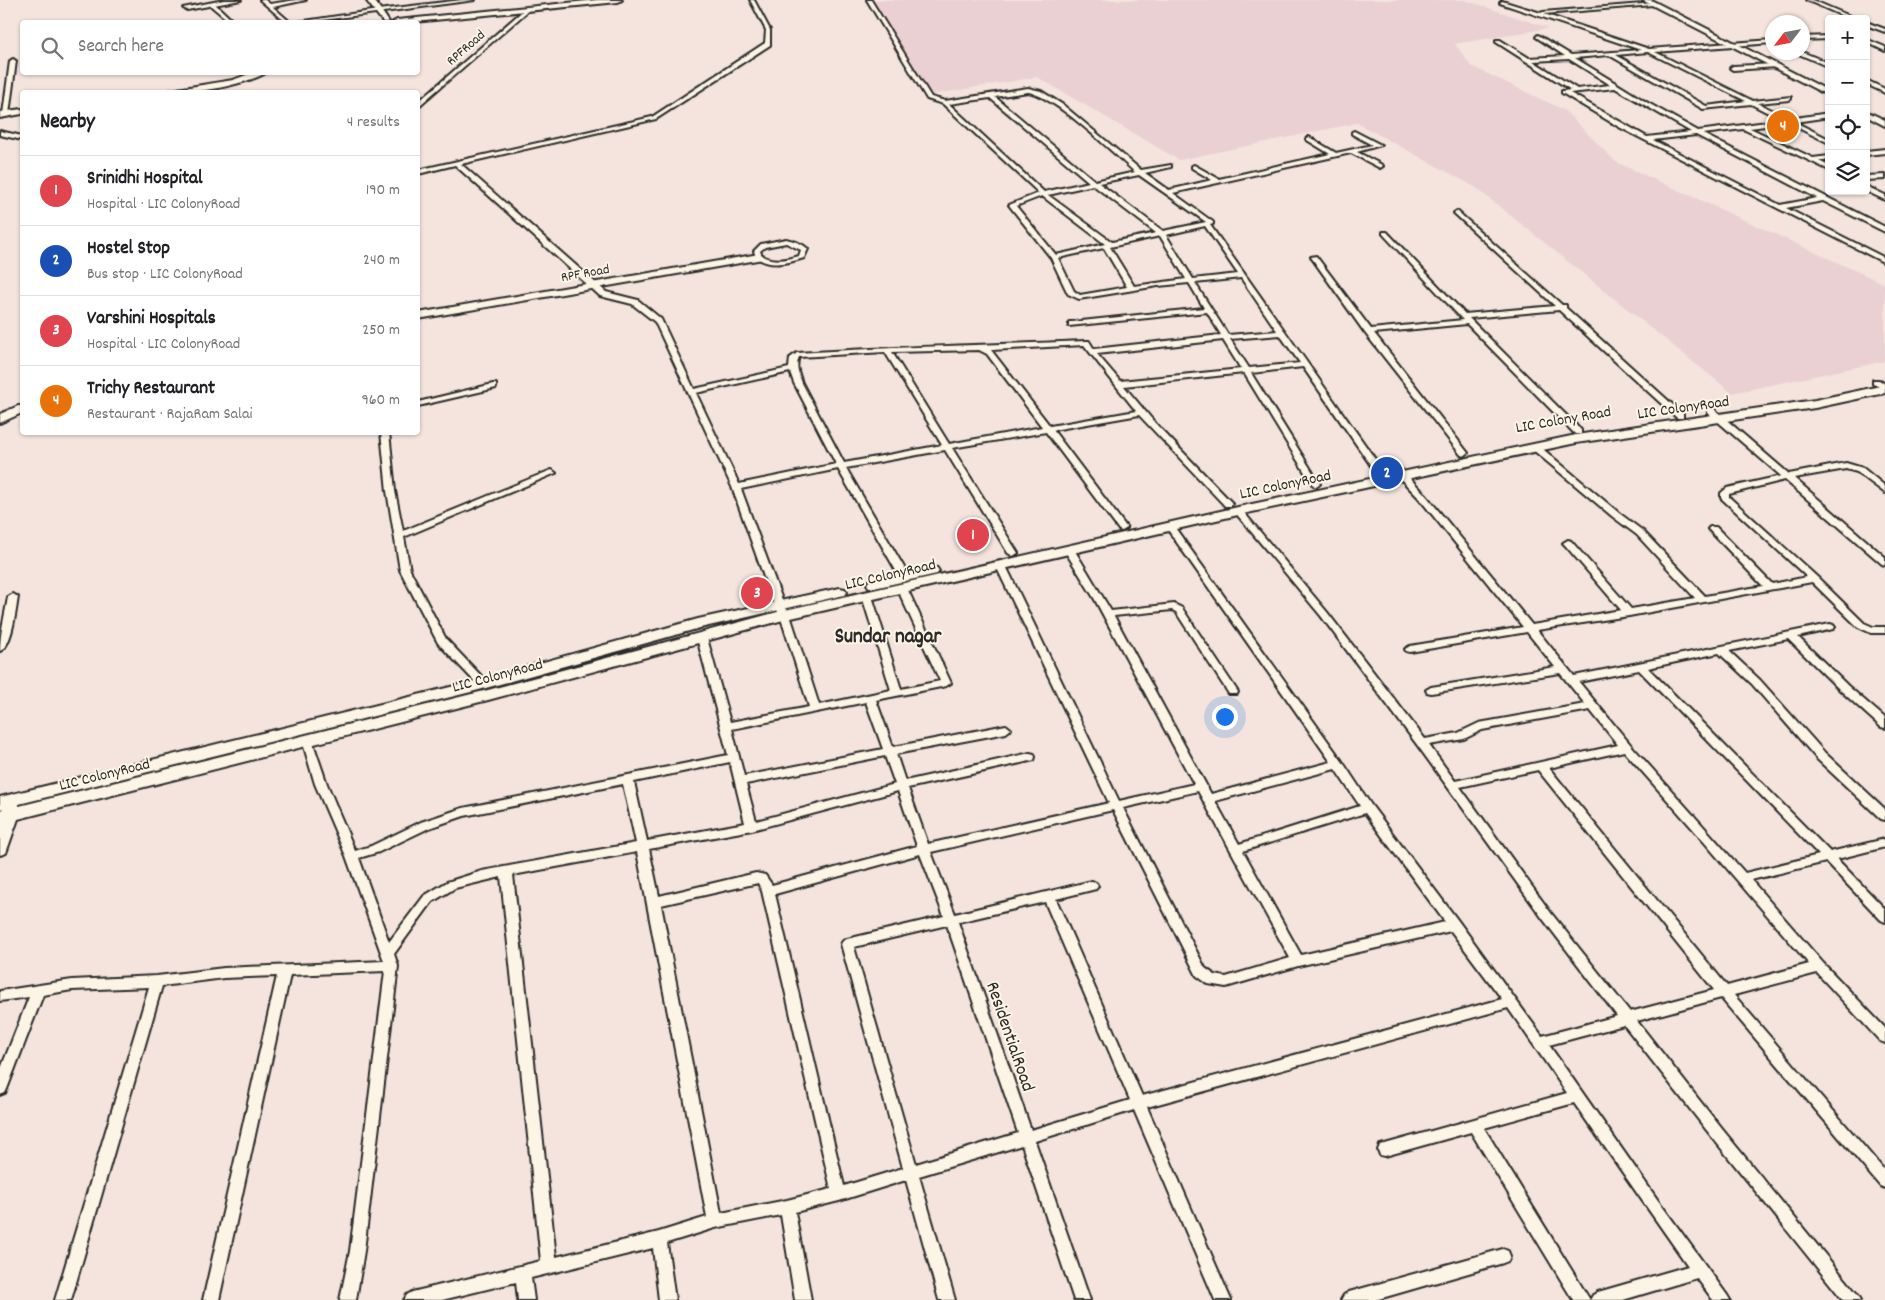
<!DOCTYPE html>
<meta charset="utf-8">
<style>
body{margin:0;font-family:Dekko,sans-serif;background:#f2f2f2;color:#202124}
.controls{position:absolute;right:15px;top:15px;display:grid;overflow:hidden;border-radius:5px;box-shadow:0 1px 4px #0004}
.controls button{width:45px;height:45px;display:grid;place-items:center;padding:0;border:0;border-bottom:1px solid #e0e0e0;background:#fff;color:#202124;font:25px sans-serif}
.compass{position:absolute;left:1765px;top:15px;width:45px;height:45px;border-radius:50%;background:#fff;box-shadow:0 1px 4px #0004;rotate:238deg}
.you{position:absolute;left:1224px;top:716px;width:18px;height:18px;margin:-12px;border:4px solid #fff;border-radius:50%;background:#1a73e8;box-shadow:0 0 0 8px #1a73e833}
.badge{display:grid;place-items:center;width:32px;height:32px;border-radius:50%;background:#d1495b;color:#fff;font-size:16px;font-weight:700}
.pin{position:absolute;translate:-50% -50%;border:2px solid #fff;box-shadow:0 1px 5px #0006}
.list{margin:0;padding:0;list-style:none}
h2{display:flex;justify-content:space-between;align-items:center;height:65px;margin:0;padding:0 20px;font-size:21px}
h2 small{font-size:16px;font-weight:400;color:#757577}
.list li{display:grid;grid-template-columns:32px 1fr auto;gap:15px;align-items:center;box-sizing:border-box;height:70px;padding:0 20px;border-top:1px solid #e0e0e0}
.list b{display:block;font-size:19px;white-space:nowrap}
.list p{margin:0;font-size:16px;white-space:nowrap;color:#757577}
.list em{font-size:16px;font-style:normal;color:#757577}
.icon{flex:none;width:28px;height:28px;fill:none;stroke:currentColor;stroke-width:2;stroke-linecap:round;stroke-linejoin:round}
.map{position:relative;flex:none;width:1885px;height:1300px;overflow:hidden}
.search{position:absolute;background:#fff;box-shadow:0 1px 4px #0004;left:20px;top:20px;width:400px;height:55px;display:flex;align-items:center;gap:12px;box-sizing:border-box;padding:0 18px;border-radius:5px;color:#757577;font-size:19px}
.panel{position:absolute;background:#fff;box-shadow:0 1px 4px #0004;left:20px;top:90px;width:400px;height:345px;border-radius:5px}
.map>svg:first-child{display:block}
.built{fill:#ead0d3}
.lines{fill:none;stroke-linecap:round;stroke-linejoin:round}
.street-casing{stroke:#2b2b2b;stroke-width:4}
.secondary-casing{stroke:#2b2b2b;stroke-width:4}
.street{fill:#fcf5e5;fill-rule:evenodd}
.secondary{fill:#fcf5e5;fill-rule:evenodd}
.labels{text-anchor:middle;stroke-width:4;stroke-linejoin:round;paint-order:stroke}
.far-street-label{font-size:14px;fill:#2b2b2b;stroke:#fcf5e5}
.street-label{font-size:16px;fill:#2b2b2b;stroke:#fcf5e5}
.near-street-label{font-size:19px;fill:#2b2b2b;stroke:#fcf5e5}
.district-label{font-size:21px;font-weight:bold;fill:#2b2b2b;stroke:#fcf5e5}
</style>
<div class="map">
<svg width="1885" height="1300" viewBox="0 0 1885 1300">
<rect width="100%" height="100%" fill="#f4e4dd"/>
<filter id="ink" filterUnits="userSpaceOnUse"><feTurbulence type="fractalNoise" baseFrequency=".02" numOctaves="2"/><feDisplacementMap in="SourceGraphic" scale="10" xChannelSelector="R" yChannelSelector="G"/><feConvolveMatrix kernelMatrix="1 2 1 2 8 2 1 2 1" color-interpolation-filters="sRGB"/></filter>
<g filter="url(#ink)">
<polygon class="built" points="865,0 1465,0 1549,28 1455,44 1471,66 1564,110 1616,162 1885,284 1885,361 1732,393 1475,187 1357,123 1179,160 1037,77 930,95"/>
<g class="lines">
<g class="street-casing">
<g id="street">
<polygon points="260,0 265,0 270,4 296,0 306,0 273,7 290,22 286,22"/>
<polygon points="462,0 475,0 307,22 298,22 378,10"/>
<path d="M750,0H754L770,30V45L656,119L461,164L606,292L638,300L661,319L694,389L789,368L790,358L797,353C893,347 990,345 1086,341H1089L1094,349L1221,335L1207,312L1069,326V322H1072L1204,308L1189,283L1158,286L1079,299L1068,294L1051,258L1009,205L1039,193L943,104L927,99L867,0H871L931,97L945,101L1028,88L1041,91L1063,105L1141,170L1171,165V167L1145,173L1169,190L1212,180L1192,168V166L1194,165L1219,179L1330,154L1307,140L1306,139L1309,137L1336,153L1372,145L1352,134V132L1354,131L1381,145L1357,152L1382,165L1383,166L1380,168L1351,153L1173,193L1213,222V224L1210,225L1382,469L1383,471L1382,473H1376L1303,367L1251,373L1320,484L1316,487L1312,484L1244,373L1124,386L1155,423L1231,502L1232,504L1231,506H1225L1139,415L1053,430L1127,528L1122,531L1119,530L1046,432L952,448L1018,553L1013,556L1008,553L945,450L846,468L909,576L904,579L899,576L838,469L741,489L784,605L790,615L819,705L891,690L862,596L867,593L872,596L901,689L940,681L897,588L902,585L907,588L951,683L946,686L876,700L893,747L1006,725L1011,729L1006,733L896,754L905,781L1030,753L1034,754L1035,757L1034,760L1030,761L908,788L928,844L1109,803L996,566L1001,563L1006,566L1119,801L1194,784L1094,598L1065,551L1070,548L1075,551L1111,611L1174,604L1182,608L1238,692L1237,694H1229L1176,612L1172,610L1114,616L1211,794L1331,762L1166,527L1167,525H1173L1342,761L1371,805L1459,922L1542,1036L1617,1016L1543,919L1418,746L1321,616L1234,511L1235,509H1241L1327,612L1425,739L1458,733L1479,723L1585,704L1560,673L1431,693L1427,692L1426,690L1431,687L1555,667L1527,632L1410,652L1406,651L1405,649L1410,646L1523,627L1418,497L1392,470V466H1398L1424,493L1532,625L1621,610L1565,545L1563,543L1568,540L1571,541L1631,609L1695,598L1637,535L1613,517L1532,449V445H1538L1619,513L1643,531L1705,596L1763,586L1710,531L1708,529L1710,527H1716L1772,584L1807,577L1721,498V493L1727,488L1781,476L1708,413V409H1714L1789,474L1846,463L1863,468L1885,486V493L1857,472L1846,469L1794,478L1885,557V565L1882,564L1785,480L1729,494V497L1817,577L1864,623L1873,627H1885V633H1871L1858,627L1812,582L1629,616L1537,630L1574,676L1830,624L1833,625L1835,627L1833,629L1798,637L1848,686L1885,718V728L1881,727L1840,690L1788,639L1729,651L1760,680L1825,753L1885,809V820L1881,819L1817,759L1752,684L1719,653L1648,668L1830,852L1885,839V847L1837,859L1885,909V922L1881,920L1826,862L1751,880L1823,963L1885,1028V1043L1880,1041L1817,973L1734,995L1885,1171V1188L1880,1186L1721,998L1637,1021L1722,1129L1858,1295L1861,1300H1843L1712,1137L1624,1025L1549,1045L1657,1199L1727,1295L1730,1300H1713L1697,1278L1623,1300H1590L1593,1295L1598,1292L1688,1266L1574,1103L1484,1128L1590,1300H1573L1471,1132L1385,1156L1380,1155L1378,1150L1380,1145L1385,1144L1567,1093L1508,1008L1147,1107L1231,1300H1215L1134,1110L1035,1141L1090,1300H1074L1022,1145L919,1176L955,1300H939L906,1180L839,1201L795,1212L811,1300H795L781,1215L715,1228L667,1243L675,1300H659L653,1248L531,1278L534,1300H518L516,1282L442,1300H404L407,1295L412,1292L541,1261L501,877L455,888L432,902L394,954L398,966L364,1251L356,1300H340L350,1251L385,971L290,975L219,1300H203L277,976L224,978L162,986L71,1300H55L149,987L72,990L43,995L7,1089L5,1093L0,1095V1071L29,997L0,1001V991L72,980L157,976L224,968L384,961L346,856L315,784L302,740L303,737H311L312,740L327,784L355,851L371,846L421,822L463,808L728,755L697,638L698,636L702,635L707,638L730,722L809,707L780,615L774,605L732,487L655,322L632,304L600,296L455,165L418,174V170L652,117L765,43L766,30ZM1028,92C1056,97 1111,151 1135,172L1095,181L995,97ZM990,98L1089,182L1044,192L949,104ZM1139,175L1206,222L1163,231L1099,183ZM1093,185L1156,233L1112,242L1048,195ZM1042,196L1105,244L1056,255L1016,206ZM1205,226L1238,274L1193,279L1166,235ZM1160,236L1186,279L1134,286L1110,247ZM1104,248L1127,287L1080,295L1074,291L1058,258ZM1241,278L1277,331L1228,335L1195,283ZM1280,335L1300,363L1249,368L1230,339ZM1223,340L1241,369L1120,381L1097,354ZM1084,345L1136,411L1050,426L991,350ZM979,350L987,354L1042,427L949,444L892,352ZM885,352L942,445L844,463L802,383C799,374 795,366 799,357ZM790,372L794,383L836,464L739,484L696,393ZM1639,670L1819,855L1745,873L1630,744L1579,682ZM866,702L883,749L744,776L732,729ZM1590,710L1618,745L1455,781L1429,745L1464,739L1482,730ZM1624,751L1693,829L1809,964L1727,986L1549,768ZM885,756L895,784L756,821L746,784ZM730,762L745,823L647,841L634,782ZM1335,769L1360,806L1239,844L1215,801ZM1538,770L1714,990L1630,1012L1551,913L1460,787ZM623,784L636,843L482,871L447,882L424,896L389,942L359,858L379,852L429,828L464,816ZM898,791L917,846L772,885L765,875L756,873L659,896L649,849L752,830ZM1198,791L1290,958L1226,977L1215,975L1205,968L1123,808ZM1113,810L1197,976L1208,984L1226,987L1298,966L1451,931L1502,999L1142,1096L1056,899L1096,889L1098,886L1096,883L1092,881L955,914L931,852ZM1365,813L1445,922L1301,955L1243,851ZM637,852L707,1217L659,1232L556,1257L513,875ZM920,854L944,916L847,939L843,941L841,944L903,1168L844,1186L775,894ZM758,883L762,891L831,1189L787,1200L721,1213L661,905ZM1045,902L1130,1100L1031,1130L958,922ZM947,925L1018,1133L916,1164L854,947Z"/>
<polygon points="1806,0 1812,0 1857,19 1850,19"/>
<path d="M1502,1L1541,13L1543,12L1655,3L1653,5L1544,14L1649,49L1772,40V43L1655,52L1753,101L1791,97V99L1789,100L1758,103L1789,119L1829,113V117L1795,122L1829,139V143L1788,123L1750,128L1813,158L1829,156V160L1819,161L1829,166V170L1743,129L1703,134L1885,227V232L1823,201L1786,208L1885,258V263L1619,127L1562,93V91L1571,90L1496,42V40H1500L1529,58L1565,56L1536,37L1538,35L1571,55L1641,50L1500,3ZM1648,52L1746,101L1706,106L1616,55ZM1609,55L1703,109L1751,104L1782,120L1698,131L1648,103L1575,58ZM1569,59L1606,82L1610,85L1577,89L1533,61ZM1615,88L1691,132L1647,137L1570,93ZM1696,135L1817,198L1780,205L1653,140Z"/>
<polygon points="210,3 214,3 234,22 230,22 210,5"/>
<polygon points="526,8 530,9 420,105 418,106 418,102"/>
<polygon points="1866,22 1885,29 1885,32 1866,25"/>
<polygon points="1829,36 1829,39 1802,40 1802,37"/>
<polygon points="1866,39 1885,47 1885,51 1866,42"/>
<polygon points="1794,52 1802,52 1829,63 1829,67"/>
<polygon points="13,59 16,61 9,114 6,116 3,114 10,61"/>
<polygon points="1775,64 1778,66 1777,67 1733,70 1730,68 1733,66"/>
<polygon points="1866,80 1885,89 1885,93 1866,84"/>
<polygon points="0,131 22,136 22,140 0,135"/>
<polygon points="1885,149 1885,153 1866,155 1866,151"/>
<polygon points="1885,175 1885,179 1866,180 1866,176"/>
<polygon points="1866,186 1885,195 1885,200 1866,191"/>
<polygon points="1457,211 1562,305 1566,305 1566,308 1683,414 1683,418 1677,418 1559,310 1469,318 1581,430 1581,434 1575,434 1467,324 1374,333 1468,453 1464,456 1461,455 1365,333 1311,257 1316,256 1371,329 1463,320 1383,234 1383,232 1387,232 1465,314 1555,306 1455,214 1454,213"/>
<path d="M786,239C794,241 802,243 808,249L804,258C788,263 770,268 756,257L754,251L761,244ZM786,243L801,250L799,256C786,260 775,262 762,256L760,251L765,247Z"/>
<polygon points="1873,380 1879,380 1885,384 1885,389 1873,384"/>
<polygon points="493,384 496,384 496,388 418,406 418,402"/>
<polygon points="381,432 389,432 395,491 403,531 549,471 552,470 556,473 404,537 410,570 446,639 487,682 488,684 487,686 479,686 438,643 400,570 387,491"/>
<path d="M13,594L18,597C16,609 12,647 0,651C0,632 5,616 8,597Z"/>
<polygon points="1503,1249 1508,1251 1510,1256 1508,1261 1503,1263 1375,1300 1341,1300 1344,1295 1349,1292"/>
</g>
</g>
<g class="secondary-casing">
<g id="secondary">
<polygon points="224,0 241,0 187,10 183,8"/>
<polygon points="366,0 374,0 389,22 383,22"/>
<polygon points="597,0 622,0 618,2 414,22 393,22 397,20"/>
<polygon points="1642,0 1651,0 1829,91 1829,96"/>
<path d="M254,72H267C247,85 190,95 167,92L171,90L233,80Z"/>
<polygon points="22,109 22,114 0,118 0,112"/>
<polygon points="1866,111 1885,120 1885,126 1866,116"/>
<polygon points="759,254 763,255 763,259 418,319 418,313"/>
<polygon points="1885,385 1885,393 1815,408 1576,443 1238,515 787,619 488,700 18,819 6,853 0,855 0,811 3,808 0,809 0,797 475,681 698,619 840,588 845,589 847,592 845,595 840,596 700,628 475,691 19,804 19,806 488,690 785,610 1238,507 1576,435 1815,400"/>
<polygon points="18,406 22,406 22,413 0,423 0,414"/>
<polygon points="932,567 937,568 939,571 937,574 874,588 869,587 867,584 869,581"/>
</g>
</g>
<use href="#street" class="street"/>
<use href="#secondary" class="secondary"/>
</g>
</g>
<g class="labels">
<g class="far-street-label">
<text transform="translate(465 47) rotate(-41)" y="5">RPFRoad</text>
<text transform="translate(585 272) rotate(-10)" y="5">RPF Road</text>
</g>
<g class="street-label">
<text transform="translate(1683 406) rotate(-8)" y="6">LIC ColonyRoad</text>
<text transform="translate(1563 418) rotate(-10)" y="6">LIC Colony Road</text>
<text transform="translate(1285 483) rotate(-12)" y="6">LIC ColonyRoad</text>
<text transform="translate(890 573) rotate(-13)" y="6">LIC ColonyRoad</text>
<text transform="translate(497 674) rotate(-15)" y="6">LIC ColonyRoad</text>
<text transform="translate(104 773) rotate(-14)" y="6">LIC ColonyRoad</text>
</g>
<g class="near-street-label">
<text transform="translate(1012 1036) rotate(71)" y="7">ResidentialRoad</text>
</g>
<g class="district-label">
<text x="888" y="642">Sundar nagar</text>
</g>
</g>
</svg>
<div class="controls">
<button>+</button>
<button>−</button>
<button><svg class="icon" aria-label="locate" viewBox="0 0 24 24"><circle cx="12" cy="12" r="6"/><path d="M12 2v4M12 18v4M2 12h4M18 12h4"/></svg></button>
<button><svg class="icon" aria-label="layers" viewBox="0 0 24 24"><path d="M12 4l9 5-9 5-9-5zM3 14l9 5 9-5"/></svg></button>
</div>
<svg class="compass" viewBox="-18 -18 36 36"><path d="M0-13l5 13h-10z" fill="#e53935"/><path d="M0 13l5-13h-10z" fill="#757577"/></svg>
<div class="you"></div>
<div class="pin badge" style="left:973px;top:535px;background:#e0444e">1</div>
<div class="pin badge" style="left:1387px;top:473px;background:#1a4fb4">2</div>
<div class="pin badge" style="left:757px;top:593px;background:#e0444e">3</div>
<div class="pin badge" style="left:1783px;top:126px;background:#e8710a">4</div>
<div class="search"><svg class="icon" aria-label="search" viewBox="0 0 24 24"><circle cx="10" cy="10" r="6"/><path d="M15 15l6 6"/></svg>Search here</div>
<section class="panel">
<h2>Nearby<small>4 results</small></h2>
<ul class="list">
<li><span class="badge" style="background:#e0444e">1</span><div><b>Srinidhi Hospital</b><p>Hospital · LIC ColonyRoad</p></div><em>190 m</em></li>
<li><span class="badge" style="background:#1a4fb4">2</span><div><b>Hostel Stop</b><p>Bus stop · LIC ColonyRoad</p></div><em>240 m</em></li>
<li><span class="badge" style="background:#e0444e">3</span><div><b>Varshini Hospitals</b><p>Hospital · LIC ColonyRoad</p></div><em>250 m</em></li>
<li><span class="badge" style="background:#e8710a">4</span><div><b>Trichy Restaurant</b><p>Restaurant · RajaRam Salai</p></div><em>960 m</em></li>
</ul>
</section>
</div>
